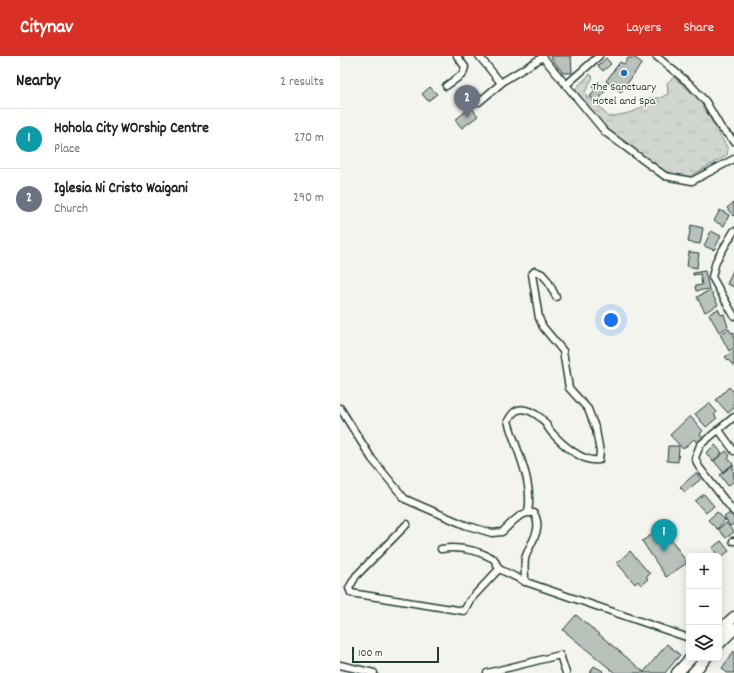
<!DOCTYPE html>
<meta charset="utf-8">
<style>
body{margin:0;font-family:Dekko,sans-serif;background:#f6f6f6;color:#202124}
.controls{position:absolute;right:12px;bottom:12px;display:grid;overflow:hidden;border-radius:6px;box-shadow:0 2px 10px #0003}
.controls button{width:36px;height:36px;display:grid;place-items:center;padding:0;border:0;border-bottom:1px solid #e0e0e0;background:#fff;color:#202124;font:20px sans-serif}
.scale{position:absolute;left:12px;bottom:10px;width:87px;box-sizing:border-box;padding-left:4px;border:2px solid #1f3d34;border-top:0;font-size:11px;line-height:14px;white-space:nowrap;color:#1f3d34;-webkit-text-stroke:3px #fdfcf7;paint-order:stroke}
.you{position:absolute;left:271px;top:264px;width:14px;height:14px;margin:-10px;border:3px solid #fff;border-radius:50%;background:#1a73e8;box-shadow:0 0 0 6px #1a73e833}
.badge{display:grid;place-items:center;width:26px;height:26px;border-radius:50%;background:#d93025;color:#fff;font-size:13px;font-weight:700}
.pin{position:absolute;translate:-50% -33px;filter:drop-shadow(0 1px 2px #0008)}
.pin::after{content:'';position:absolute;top:21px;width:14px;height:12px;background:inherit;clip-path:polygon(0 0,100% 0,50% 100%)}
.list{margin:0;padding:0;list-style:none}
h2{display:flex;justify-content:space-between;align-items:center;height:52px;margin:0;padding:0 16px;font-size:17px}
h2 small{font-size:13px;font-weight:400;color:#757577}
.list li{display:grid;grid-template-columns:26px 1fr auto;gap:12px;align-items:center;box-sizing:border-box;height:60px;padding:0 16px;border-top:1px solid #e0e0e0}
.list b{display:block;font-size:15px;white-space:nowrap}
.list p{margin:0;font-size:13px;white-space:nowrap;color:#757577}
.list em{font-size:13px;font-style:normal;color:#757577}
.icon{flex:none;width:22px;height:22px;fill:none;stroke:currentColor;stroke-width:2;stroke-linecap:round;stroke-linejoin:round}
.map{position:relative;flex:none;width:394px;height:617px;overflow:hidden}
header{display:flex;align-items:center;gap:24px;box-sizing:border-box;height:56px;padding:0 20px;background:#d93025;color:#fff}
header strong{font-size:19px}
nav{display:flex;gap:22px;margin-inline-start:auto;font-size:14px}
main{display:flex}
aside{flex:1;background:#fff}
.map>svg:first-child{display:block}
.grass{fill:url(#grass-tufts);stroke:#788a82}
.building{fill:#b9c1bb;stroke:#1f3d34}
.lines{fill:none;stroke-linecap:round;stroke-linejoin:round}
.minor-casing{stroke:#1f3d34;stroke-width:9}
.primary-casing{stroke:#1f3d34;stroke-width:13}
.minor{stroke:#fdfcf7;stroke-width:6}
.primary{stroke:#fdfcf7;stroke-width:10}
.poi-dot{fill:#1f6fb2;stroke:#fdfcf7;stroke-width:1.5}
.labels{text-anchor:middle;stroke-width:3;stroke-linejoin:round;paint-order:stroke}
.poi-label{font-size:12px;fill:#1f3d34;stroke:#fdfcf7}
</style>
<header>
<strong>Citynav</strong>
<nav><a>Map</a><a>Layers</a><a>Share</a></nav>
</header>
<main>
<aside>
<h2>Nearby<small>2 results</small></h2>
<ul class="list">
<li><span class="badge" style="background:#0f9aa8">1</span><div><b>Hohola City WOrship Centre</b><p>Place</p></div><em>270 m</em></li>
<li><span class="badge" style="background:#6b7280">2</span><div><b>Iglesia Ni Cristo Waigani</b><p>Church</p></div><em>290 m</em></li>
</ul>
</aside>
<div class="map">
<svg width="394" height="617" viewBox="0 0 394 617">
<defs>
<pattern id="grass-tufts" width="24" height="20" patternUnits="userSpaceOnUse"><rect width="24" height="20" fill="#d1d6d1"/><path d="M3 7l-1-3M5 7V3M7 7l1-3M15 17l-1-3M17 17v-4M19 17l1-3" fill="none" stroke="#b3b9b4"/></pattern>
</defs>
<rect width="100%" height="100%" fill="#f4f4ef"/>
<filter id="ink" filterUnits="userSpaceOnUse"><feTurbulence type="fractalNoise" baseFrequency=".025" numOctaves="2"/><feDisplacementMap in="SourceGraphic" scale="8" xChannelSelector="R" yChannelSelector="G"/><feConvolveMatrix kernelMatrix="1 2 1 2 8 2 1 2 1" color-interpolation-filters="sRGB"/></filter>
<g filter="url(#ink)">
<path class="grass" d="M250,18L253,21L245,36L247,42L258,48L268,61C283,58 303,57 309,42H320L328,38L327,27L334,21L358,42L388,93L387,99L344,124L327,119L265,75L235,39L234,34Z"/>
<g class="building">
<polygon points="210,0 231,0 232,17 223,17"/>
<polygon points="266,2 271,8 263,15 258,10"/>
<polygon points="288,2 295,2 302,7 281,36 266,25 280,6 284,8"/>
<polygon points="254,28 265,34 258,46 250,41 255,33 252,31"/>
<polygon points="90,31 97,38 88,45 82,38"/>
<polygon points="131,51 138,60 122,72 115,64"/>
<polygon points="394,146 394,159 393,160 387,152"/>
<polygon points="380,154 389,159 384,170 374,165"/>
<polygon points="351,169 363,172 360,188 348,186"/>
<polygon points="371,175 381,180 374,194 364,190"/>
<polygon points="349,196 359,197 357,212 347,210"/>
<polygon points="393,214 394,214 394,231 387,228"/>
<polygon points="365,215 369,233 356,235 355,230 362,229 360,218 353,219 353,217"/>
<polygon points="370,234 378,249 365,256 357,241"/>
<polygon points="378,253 381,259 384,258 388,271 379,276 369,258"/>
<polygon points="389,273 391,277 394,276 394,292 389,295 380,278"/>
<polygon points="394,295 394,310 385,301"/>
<polygon points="389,331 394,336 394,347 392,349 394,352 388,357 376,344"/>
<polygon points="369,347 377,356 374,359 377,362 366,371 355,358"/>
<polygon points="350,360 363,375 360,378 363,382 357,387 354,383 343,393 330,379"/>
<polygon points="375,389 382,397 373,405 366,397"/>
<polygon points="328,390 339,390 338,406 327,405"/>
<polygon points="386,395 390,400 388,402 393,408 383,416 374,405"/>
<polygon points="393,409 394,425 388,430 380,419"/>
<polygon points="356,417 361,423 345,436 340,431"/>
<polygon points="364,438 374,450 366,457 355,445"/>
<polygon points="377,456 385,464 377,473 368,464"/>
<polygon points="390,457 394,462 394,468 390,470 384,461"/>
<polygon points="386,467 394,476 386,482 378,473"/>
<polygon points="323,471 347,507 326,521 302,485"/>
<polygon points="381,485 389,495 380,502 372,492"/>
<polygon points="290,495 310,518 306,521 308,523 301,529 298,525 295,528 277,507"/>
<polygon points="236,559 304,616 327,588 340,599 325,617 275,617 223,574"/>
<polygon points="394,595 394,617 387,617 382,612"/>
<polygon points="254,610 263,615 262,617 250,617"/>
</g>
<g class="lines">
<g class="minor-casing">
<g id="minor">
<polyline points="139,0 161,27"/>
<polyline points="202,0 265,76 325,120 352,125 394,103"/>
<polyline points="316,0 350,28 366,46 381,72 394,85"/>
<polyline points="226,29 259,0"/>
<polyline points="106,30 123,18 125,11 117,0"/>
<polyline points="139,46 165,24 203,1"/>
<polyline points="394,175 376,205 372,221 394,260"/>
<path d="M0,352L32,403L65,443L125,469L152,477L162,476C172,467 180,455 194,457C204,475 189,487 185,503C184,510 185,518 185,526"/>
<polyline points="394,361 360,389 355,402 359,411 394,456"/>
<polyline points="379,374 394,395"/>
<path d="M188,456C194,425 176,394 168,365C176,348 188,352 201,362C205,366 208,372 212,377C222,388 243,407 259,404L260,396L256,374L248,353L229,332L223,295L203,271L199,262L192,218L195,215L202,218L208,225L216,241"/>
<polyline points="67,468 16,520 9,532 11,537 124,555 130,544 159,513 186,526 349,582"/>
<polyline points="393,485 394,485"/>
<path d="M101,493C120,490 137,494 154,503L159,513"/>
<polyline points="0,609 34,617"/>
<polyline points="147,617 220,599 226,617"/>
</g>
</g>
<g class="primary-casing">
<g id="primary">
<polyline points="379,575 394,561"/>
<polyline points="379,588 394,573"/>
<polyline points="337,617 351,602"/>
<polyline points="353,617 366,602"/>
</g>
</g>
<use href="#minor" class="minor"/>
<use href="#primary" class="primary"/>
</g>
</g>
<circle class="poi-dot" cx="284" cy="17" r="4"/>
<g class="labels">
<g class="poi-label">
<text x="284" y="34">The Sanctuary<tspan x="284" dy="14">Hotel and Spa</tspan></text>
</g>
</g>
</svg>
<div class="controls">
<button>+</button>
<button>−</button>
<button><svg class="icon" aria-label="layers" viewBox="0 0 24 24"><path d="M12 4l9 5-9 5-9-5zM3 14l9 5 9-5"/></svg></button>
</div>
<div class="scale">100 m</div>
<div class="you"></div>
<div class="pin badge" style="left:324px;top:496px;background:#0f9aa8">1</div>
<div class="pin badge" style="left:127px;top:62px;background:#6b7280">2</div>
</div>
</main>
